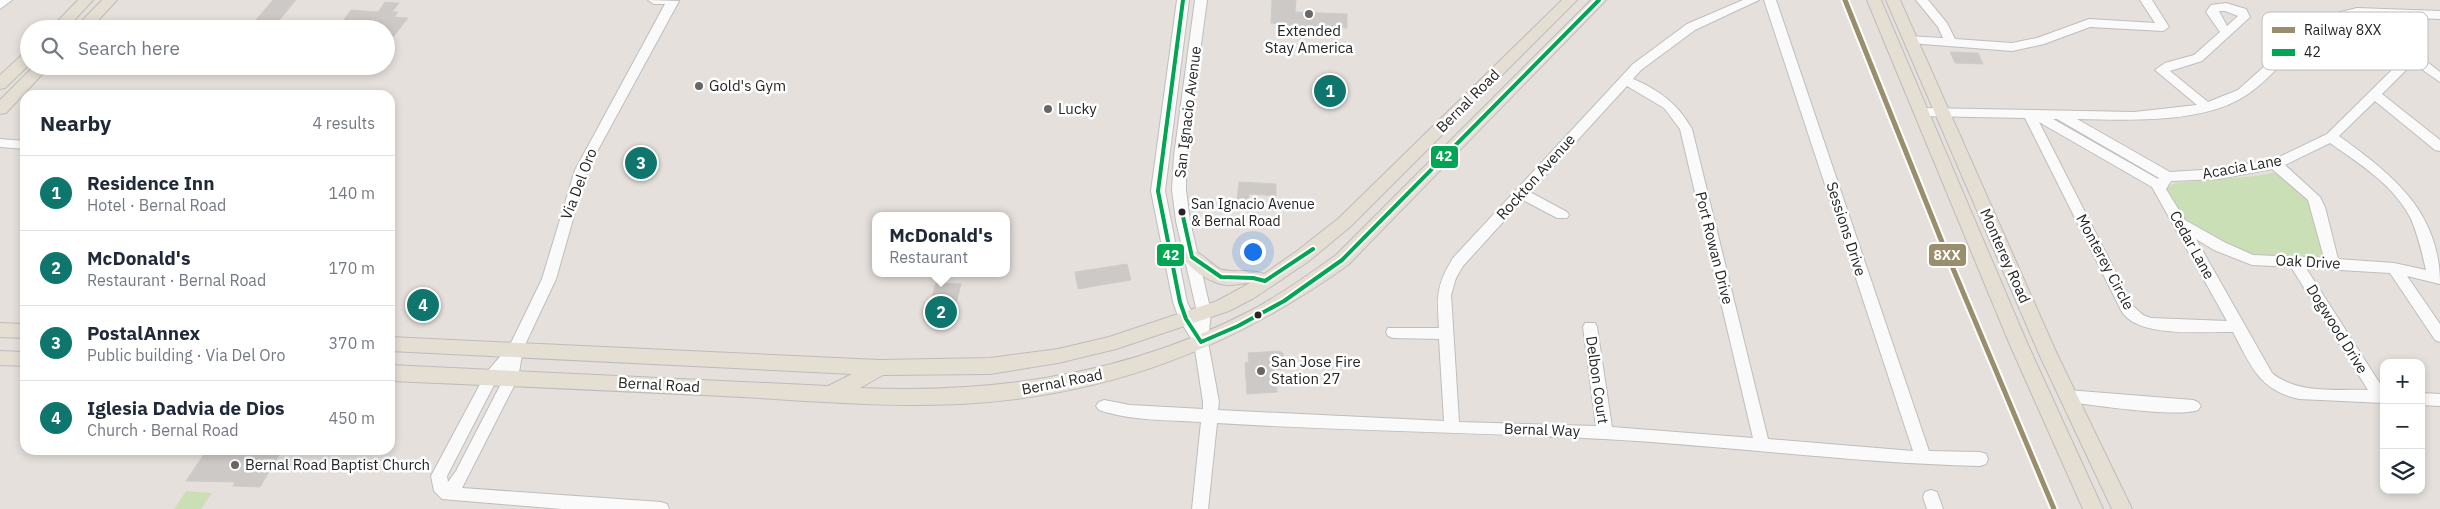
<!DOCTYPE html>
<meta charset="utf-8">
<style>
body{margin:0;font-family:"IBM Plex Sans",sans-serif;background:#f6f6f7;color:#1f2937}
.controls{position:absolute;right:15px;bottom:15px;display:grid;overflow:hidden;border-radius:10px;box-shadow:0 2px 8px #0003}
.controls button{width:45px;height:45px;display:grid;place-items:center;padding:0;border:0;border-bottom:1px solid #e0e1e3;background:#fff;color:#1f2937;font:25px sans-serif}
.you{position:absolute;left:1252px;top:251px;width:18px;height:18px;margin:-12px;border:4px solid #fff;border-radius:50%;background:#1a73e8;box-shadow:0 0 0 8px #1a73e833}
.badge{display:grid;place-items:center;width:32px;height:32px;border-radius:50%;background:#0f766e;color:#fff;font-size:16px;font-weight:700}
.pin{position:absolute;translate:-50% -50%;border:2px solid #fff;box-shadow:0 1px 5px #0006}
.popup{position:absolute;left:872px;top:212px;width:138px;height:65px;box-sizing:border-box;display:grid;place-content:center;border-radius:10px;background:#fff;filter:drop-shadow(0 1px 4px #0005);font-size:16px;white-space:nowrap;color:#747a83}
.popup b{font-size:19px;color:#1f2937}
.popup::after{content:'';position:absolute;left:50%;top:100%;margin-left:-10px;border:10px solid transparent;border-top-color:#fff}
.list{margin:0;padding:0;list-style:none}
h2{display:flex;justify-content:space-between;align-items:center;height:65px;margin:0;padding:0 20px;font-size:21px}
h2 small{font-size:16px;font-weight:400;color:#747a83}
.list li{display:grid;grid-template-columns:32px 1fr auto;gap:15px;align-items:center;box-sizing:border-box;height:75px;padding:0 20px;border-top:1px solid #e0e1e3}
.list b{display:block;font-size:19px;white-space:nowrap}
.list p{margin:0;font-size:16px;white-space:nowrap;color:#747a83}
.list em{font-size:16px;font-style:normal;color:#747a83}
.icon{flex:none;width:28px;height:28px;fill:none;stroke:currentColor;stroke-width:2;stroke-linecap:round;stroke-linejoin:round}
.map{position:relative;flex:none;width:2440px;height:509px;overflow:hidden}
.search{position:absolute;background:#fff;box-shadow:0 2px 8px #0003;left:20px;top:20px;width:375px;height:55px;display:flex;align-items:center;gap:12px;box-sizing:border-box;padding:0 18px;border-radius:28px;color:#747a83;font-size:19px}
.panel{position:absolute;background:#fff;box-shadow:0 2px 8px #0003;left:20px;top:90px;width:375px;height:365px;border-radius:15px}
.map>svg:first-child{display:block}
.green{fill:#cbdfb6}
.building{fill:#ccc9c6;stroke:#d0ccc8}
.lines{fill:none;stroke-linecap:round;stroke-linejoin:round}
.minor-casing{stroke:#bfbdbd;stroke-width:2}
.major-casing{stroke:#bebcbb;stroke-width:2}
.minor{fill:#fbfafa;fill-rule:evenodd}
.major{fill:#e4ded3;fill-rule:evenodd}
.bus-1-casing{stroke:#fff;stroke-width:8}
.bus-1{stroke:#00a651;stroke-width:4}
.rail-1-casing{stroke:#fff;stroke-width:9}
.rail-1{stroke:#9b8e6d;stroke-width:5}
.poi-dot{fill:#696766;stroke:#fff;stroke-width:2}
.bus-dot{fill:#262626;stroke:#fff;stroke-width:2}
.labels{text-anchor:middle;stroke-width:5;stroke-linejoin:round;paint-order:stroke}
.bus-label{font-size:14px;fill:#262626;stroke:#fff;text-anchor:start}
.poi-label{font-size:15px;fill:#262626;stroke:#fff;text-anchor:start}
.street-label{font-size:15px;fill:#262626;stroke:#fff}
.key{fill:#fff;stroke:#bebebe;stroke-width:1}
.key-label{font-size:14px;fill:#262626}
.line-badge{stroke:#fff;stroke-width:2}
.badge-label{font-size:14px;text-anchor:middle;font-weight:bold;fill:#fff}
</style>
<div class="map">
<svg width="2440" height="509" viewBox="0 0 2440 509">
<rect width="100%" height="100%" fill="#e5e0dc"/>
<g class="green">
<polygon points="2277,172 2314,206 2326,263 2252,257 2186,223 2165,189 2175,183 2256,176"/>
<polygon points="186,491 212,493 201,509 174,509"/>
</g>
<g class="building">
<polygon points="273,0 296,0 272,29 248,29"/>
<polygon points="1272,0 1296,0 1295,12 1347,14 1347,28 1283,26 1283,24 1271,23"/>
<polygon points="385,2 399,3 392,12 398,12 394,17 408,18 386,46 386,29 337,29 351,10 378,12"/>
<polygon points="1950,52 1978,53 1983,64 1955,63"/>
<polygon points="1239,182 1276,184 1276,196 1249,194 1249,202 1237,201"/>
<polygon points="1127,264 1131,280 1078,289 1075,272"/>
<polygon points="936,283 961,284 951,324 925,322"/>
<polygon points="1279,351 1283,353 1285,369 1275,370 1277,392 1247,394 1245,363 1249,362 1248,353"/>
<polygon points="256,450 282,450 260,487 233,486 235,482 186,481 204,454 253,455"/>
</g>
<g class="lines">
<g class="minor-casing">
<g id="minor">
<polygon points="0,0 12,0 0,9"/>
<path d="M648,0L679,1L587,170L556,279L523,349L518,378L462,488L661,502L667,504L669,509H562L442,499L434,491L431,476L486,373L510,345L542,279L575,170L665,4H654ZM505,372L504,378L456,471L448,482L447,476L496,381Z"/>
<path d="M1177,0H1189L1165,191L1187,302L1196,322L1197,312L1176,221L1172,190L1174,156L1195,0H1207L1186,156V190L1190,221L1211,312L1208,342L1219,402L1218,410L1444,421L1439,339L1393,338L1388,336L1386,332L1388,328H1439C1437,296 1436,286 1453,258L1633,64L1687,24L1743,0H1759L1695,30L1641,70L1633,79C1659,90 1678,104 1692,129L1768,439L1913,451L1764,0H1776L1929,451L1980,452L1986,454L1988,459L1986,464L1980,466C1854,463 1730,446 1604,439C1475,432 1346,431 1217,423L1208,509H1192L1201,422C1168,420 1131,421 1099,410L1096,406L1099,402L1104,400L1130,405L1203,409V402L1194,343L1179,319L1173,302L1151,191ZM1627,86L1664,108L1680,129L1753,438L1612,427L1597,327L1595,323H1585L1583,327L1596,426L1459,422L1451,295L1456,278L1463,266L1523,200L1557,218H1567L1569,215L1567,212L1530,192Z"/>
<polygon points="1916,0 1928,0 1947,23 1955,39 2012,43 2037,38 2089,19 2155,23 2140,0 2152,0 2169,27 2163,31 2090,27 2044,44 2012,51 1910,43 1904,39 1906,36 1943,38 1938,27"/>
<path d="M2226,3L2246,9L2250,17L2202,61L2170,71L2208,102L2238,90L2307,28L2325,16L2357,8L2440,11V19L2369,16L2440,72V82L2417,66L2406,70L2382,94L2440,140V151L2435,150L2375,101L2339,136C2393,175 2440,212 2440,284L2407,276L2440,324V342L2435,340L2390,273L2306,268L2384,390V403L2299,399C2259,390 2251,366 2233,332C2204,331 2136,339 2121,310L2025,118L1921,116L1915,112L1921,108L2134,112L2197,105L2155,70L2165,63L2194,55L2220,32L2206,12L2211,5ZM2219,11H2225L2238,16L2227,26ZM2355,16L2410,60L2398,64L2327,134L2273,160L2248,164L2218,169L2170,172L2077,119C2127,120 2202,124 2245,96C2277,76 2298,38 2333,22C2339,19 2348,18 2355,16ZM2053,119H2057L2159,178L2158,179ZM2039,122L2152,187L2227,321L2151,318L2143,315L2133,306ZM2330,143C2360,164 2394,185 2411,219C2418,235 2422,253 2426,270L2394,263L2338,259L2325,207L2320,197L2285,165ZM2272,169L2308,200L2324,258L2253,255L2224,242L2185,220L2166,189L2171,181L2218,179ZM2196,239L2214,250L2252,265L2291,267L2368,390C2336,389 2297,394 2272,373Z"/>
<polygon points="0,139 25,141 25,149 0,147"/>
<path d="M2067,390L2193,400L2198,402L2201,406L2198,410C2176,418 2095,405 2067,402L2062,400L2059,396L2062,392Z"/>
<polygon points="2421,393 2440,394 2440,406 2421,405"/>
<polygon points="1931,490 1937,492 1943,509 1927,509 1923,497 1925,492"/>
</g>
</g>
<g class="major-casing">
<g id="major">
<polygon points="78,0 93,0 66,29 50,29"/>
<polygon points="102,0 117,0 90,29 74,29"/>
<path d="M1562,0H1577L1351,226L1309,261L1254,298L1229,311L1116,349L1058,363L990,374L883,375L860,388C994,394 1129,374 1250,311C1280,295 1308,275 1336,255L1591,0H1606L1348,265C1231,349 1106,396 961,404C882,408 802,400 723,396C612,390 501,386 390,381V365L828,386L852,374L390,351V337L879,360L990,358L1058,349L1109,337L1217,301L1250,283C1242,283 1233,286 1226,285C1211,283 1190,270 1183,257L1186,252C1200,248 1208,263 1220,269C1232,274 1248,268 1264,274L1297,251L1339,218Z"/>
<polygon points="1867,0 1881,0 2028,345 2103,509 2083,509 2010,345"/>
<polygon points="1886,0 1900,0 2057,354 2132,509 2112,509 2039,354"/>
<polygon points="29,51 29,65 5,88 0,89 0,75 24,53"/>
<polygon points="34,66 50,66 6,113 0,114 0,100"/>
<polygon points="0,323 25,324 25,338 0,337"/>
<polygon points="0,351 25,352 25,366 0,365"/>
</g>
</g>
<use href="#minor" class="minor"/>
<use href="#major" class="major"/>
<g class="bus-1-casing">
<g id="bus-1">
<polyline points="1183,0 1158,191 1180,302 1186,319 1201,342 1238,326 1284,301 1342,260 1599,0"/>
<polyline points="1182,212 1192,257 1221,277 1253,278 1265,281 1313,249"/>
</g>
</g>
<use href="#bus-1" class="bus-1"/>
<g class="rail-1-casing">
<polyline id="rail-1" points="1845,0 1944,247 2054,509"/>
</g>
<use href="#rail-1" class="rail-1"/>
</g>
<g class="poi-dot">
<circle cx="1309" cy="14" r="5"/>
<circle cx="699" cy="86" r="5"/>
<circle cx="1048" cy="109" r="5"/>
<circle cx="1261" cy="371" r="5"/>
<circle cx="235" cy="465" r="5"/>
</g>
<g class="bus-dot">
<circle cx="1182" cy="212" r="4.5"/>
<circle cx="1258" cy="315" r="4.5"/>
</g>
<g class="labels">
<g class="bus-label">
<text x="1191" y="209">San Ignacio Avenue<tspan x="1191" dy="17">&amp; Bernal Road</tspan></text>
</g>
<g class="poi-label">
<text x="1309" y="36" text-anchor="middle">Extended<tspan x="1309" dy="17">Stay America</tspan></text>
<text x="709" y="91">Gold's Gym</text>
<text x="1058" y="114">Lucky</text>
<text x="1271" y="367">San Jose Fire<tspan x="1271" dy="17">Station 27</tspan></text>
<text x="245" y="470">Bernal Road Baptist Church</text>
</g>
<g class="street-label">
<text transform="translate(1468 101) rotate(-45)" y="5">Bernal Road</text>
<text transform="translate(1188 112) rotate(-83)" y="5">San Ignacio Avenue</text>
<text transform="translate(2242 167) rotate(-10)" y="5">Acacia Lane</text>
<text transform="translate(1536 177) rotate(-48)" y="5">Rockton Avenue</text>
<text transform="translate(579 184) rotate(-69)" y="5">Via Del Oro</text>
<text transform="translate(1846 229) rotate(72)" y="5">Sessions Drive</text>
<text transform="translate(2192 245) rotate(61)" y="5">Cedar Lane</text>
<text transform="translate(1714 248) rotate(76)" y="5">Port Rowan Drive</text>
<text transform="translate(2005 256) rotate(66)" y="5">Monterey Road</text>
<text transform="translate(2105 262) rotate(62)" y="5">Monterey Circle</text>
<text transform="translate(2308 262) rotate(3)" y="5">Oak Drive</text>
<text transform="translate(2337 329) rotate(58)" y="5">Dogwood Drive</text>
<text transform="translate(1597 380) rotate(82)" y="5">Delbon Court</text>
<text transform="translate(1062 382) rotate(-11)" y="5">Bernal Road</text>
<text transform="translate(659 385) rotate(3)" y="5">Bernal Road</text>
<text transform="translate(1542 430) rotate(2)" y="5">Bernal Way</text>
</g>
</g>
<rect x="2262" y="12" width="166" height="58" rx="8" class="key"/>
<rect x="2272" y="27" width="23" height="6" fill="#9b8e6d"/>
<rect x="2272" y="49" width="23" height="7" fill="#00a651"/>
<g class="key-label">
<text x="2304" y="35">Railway 8XX</text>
<text x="2304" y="57">42</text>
</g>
<g class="line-badge">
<rect x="1430" y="145" width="29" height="24" rx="5" fill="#00a651"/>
<rect x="1156" y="243" width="29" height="24" rx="5" fill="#00a651"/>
<rect x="1928" y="243" width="39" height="24" rx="5" fill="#9b8e6d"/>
</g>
<g class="badge-label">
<text x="1444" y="161">42</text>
<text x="1171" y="260">42</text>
<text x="1947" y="260">8XX</text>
</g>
</svg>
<div class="controls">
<button>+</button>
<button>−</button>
<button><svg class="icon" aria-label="layers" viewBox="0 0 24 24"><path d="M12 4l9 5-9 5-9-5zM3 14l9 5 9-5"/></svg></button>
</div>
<div class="you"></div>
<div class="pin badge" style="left:1330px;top:91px">1</div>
<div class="pin badge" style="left:941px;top:312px">2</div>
<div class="popup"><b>McDonald's</b>Restaurant</div>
<div class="pin badge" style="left:641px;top:163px">3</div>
<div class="pin badge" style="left:423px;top:305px">4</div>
<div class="search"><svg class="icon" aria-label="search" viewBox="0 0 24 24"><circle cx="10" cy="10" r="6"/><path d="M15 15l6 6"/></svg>Search here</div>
<section class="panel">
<h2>Nearby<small>4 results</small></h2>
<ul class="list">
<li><span class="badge">1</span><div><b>Residence Inn</b><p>Hotel · Bernal Road</p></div><em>140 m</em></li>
<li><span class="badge">2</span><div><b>McDonald's</b><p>Restaurant · Bernal Road</p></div><em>170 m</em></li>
<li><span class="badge">3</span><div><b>PostalAnnex</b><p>Public building · Via Del Oro</p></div><em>370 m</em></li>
<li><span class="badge">4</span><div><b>Iglesia Dadvia de Dios</b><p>Church · Bernal Road</p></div><em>450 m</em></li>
</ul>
</section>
</div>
